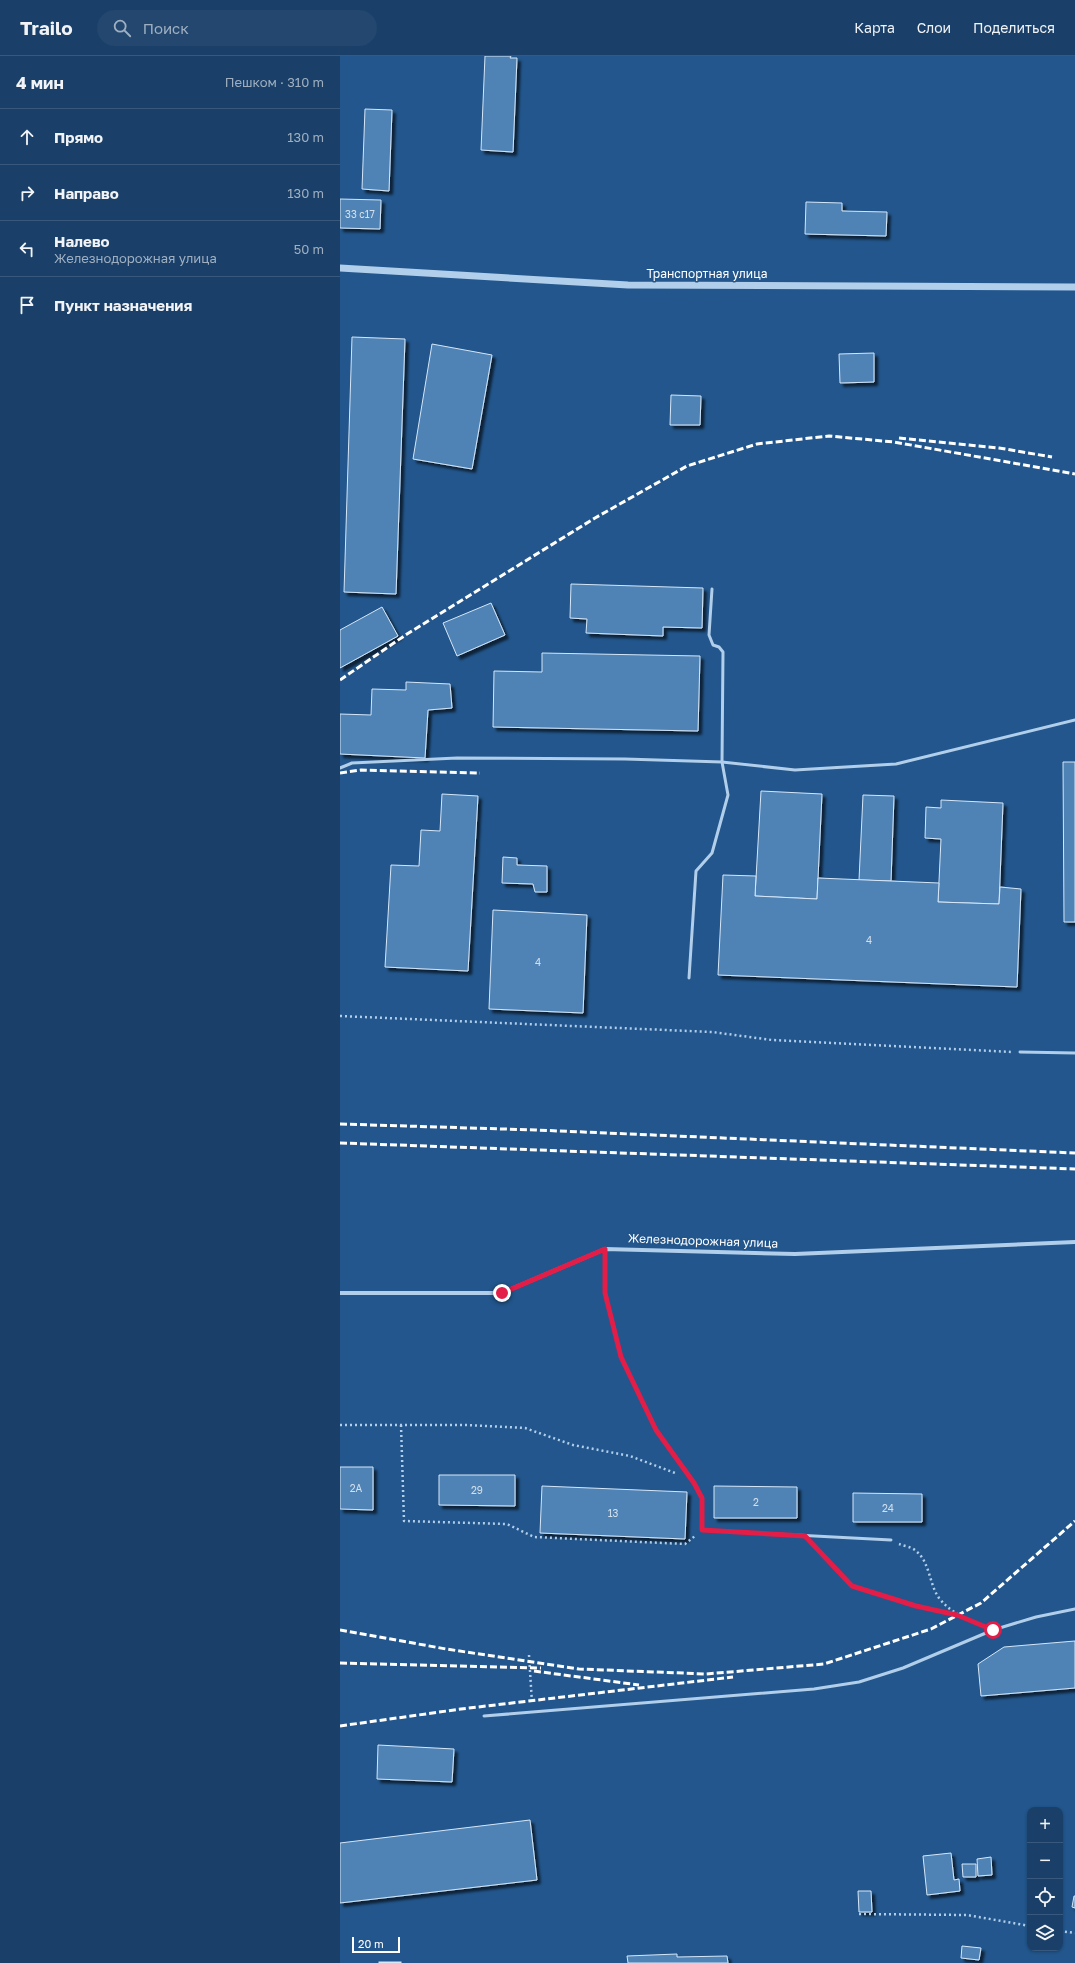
<!DOCTYPE html>
<html lang="ru">
<meta charset="utf-8">
<style>
body{margin:0;font-family:"Golos Text",sans-serif;background:#23476f;color:#f1f3f6}
.controls{position:absolute;right:12px;bottom:12px;display:grid;overflow:hidden;border-radius:8px;box-shadow:0 1px 3px #0004}
.controls button{width:36px;height:36px;display:grid;place-items:center;padding:0;border:0;border-bottom:1px solid #38597d;background:#1a4069;color:#f1f3f6;font:20px sans-serif}
.scale{position:absolute;left:12px;bottom:10px;width:48px;box-sizing:border-box;padding-left:4px;border:2px solid #fff;border-top:0;font-size:11px;line-height:14px;white-space:nowrap;color:#fff;-webkit-text-stroke:3px #22568c;paint-order:stroke}
.stop{position:absolute;width:12px;height:12px;margin:-9px;border:3px solid #e11d48;border-radius:50%;background:#fff}
.stop.end{background:#e11d48;border-color:#fff;box-shadow:0 1px 4px #0008}
.list{margin:0;padding:0;list-style:none}
h2{display:flex;justify-content:space-between;align-items:center;height:52px;margin:0;padding:0 16px;font-size:17px}
h2 small{font-size:13px;font-weight:400;color:#9fafc0}
.list li{display:grid;grid-template-columns:26px 1fr auto;gap:12px;align-items:center;box-sizing:border-box;height:56px;padding:0 16px;border-top:1px solid #38597d}
.list b{display:block;font-size:15px;white-space:nowrap}
.list p{margin:0;font-size:13px;white-space:nowrap;color:#9fafc0}
.list em{font-size:13px;font-style:normal;color:#9fafc0}
.icon{flex:none;width:22px;height:22px;fill:none;stroke:currentColor;stroke-width:2;stroke-linecap:round;stroke-linejoin:round}
.map{position:relative;flex:none;width:735px;height:1907px;overflow:hidden}
header{display:flex;align-items:center;gap:24px;box-sizing:border-box;height:56px;padding:0 20px;background:#1a4069;border-bottom:1px solid #38597d}
header strong{font-size:19px}
nav{display:flex;gap:22px;margin-inline-start:auto;font-size:14px}
.search{width:280px;height:36px;background:#23476f;display:flex;align-items:center;gap:10px;box-sizing:border-box;padding:0 14px;border-radius:22px;color:#9fafc0;font-size:15px}
main{display:flex}
aside{flex:1;background:#1a4069}
.map>svg:first-child{display:block}
.building{fill:#4f82b5;stroke:#d5e7f8;filter:url(#shadow)}
.lines{fill:none;stroke-linecap:round;stroke-linejoin:round}
.path{stroke:#b1ceeb;stroke-width:2.5;stroke-dasharray:2 3;stroke-linecap:butt}
.service{stroke:#b1ceeb;stroke-width:3}
.minor{stroke:#b1ceeb;stroke-width:4}
.tertiary{stroke:#b1ceeb;stroke-width:7}
.rail{stroke:#fff;stroke-width:3;stroke-dasharray:7 3;stroke-linecap:butt}
.route{stroke:#e11d48;stroke-width:5}
.labels{text-anchor:middle;stroke-width:3;stroke-linejoin:round;paint-order:stroke}
.number-label{font-size:10px;fill:#d3e0ec}
.street-label{font-size:12px;fill:#fff;stroke:#22568c}
</style>
<header>
<strong>Trailo</strong>
<div class="search"><svg class="icon" aria-label="search" viewBox="0 0 24 24"><circle cx="10" cy="10" r="6"/><path d="M15 15l6 6"/></svg>Поиск</div>
<nav><a>Карта</a><a>Слои</a><a>Поделиться</a></nav>
</header>
<main>
<aside>
<h2>4 мин<small>Пешком · 310 m</small></h2>
<ul class="list">
<li><svg class="icon" aria-label="ahead" viewBox="0 0 24 24"><path d="M12 20V5M6 11l6-6 6 6"/></svg><div><b>Прямо</b></div><em>130 m</em></li>
<li><svg class="icon" aria-label="right" viewBox="0 0 24 24"><path d="M7 20v-9h11M14 6l5 5-5 5"/></svg><div><b>Направо</b></div><em>130 m</em></li>
<li><svg class="icon" aria-label="left" viewBox="0 0 24 24"><path d="M17 20v-9H6M10 6l-5 5 5 5"/></svg><div><b>Налево</b><p>Железнодорожная улица</p></div><em>50 m</em></li>
<li><svg class="icon" aria-label="arrive" viewBox="0 0 24 24"><path d="M6 21V4h12l-3 4 3 4H6"/></svg><div><b>Пункт назначения</b></div></li>
</ul>
</aside>
<div class="map">
<svg width="735" height="1907" viewBox="0 0 735 1907">
<defs>
<filter id="shadow"><feDropShadow dx="3.5" dy="3.5" stdDeviation="1" flood-color="#0009"/></filter>
</defs>
<rect width="100%" height="100%" fill="#22568c"/>
<g class="building">
<polygon points="145,0 171,0 170,2 177,2 173,96 141,94"/>
<polygon points="25,53 52,54 49,135 22,133"/>
<polygon points="0,143 41,144 40,173 0,172"/>
<polygon points="466,146 502,147 502,155 547,156 546,180 465,178"/>
<polygon points="12,281 65,283 56,538 4,536"/>
<polygon points="92,288 152,299 132,413 73,403"/>
<polygon points="534,297 534,326 500,327 499,298"/>
<polygon points="331,339 361,340 360,369 330,369"/>
<polygon points="231,528 363,532 362,572 323,571 323,580 246,577 247,563 230,562"/>
<polygon points="151,547 165,579 117,600 103,567"/>
<polygon points="42,551 58,580 0,612 0,574"/>
<polygon points="202,597 360,600 358,675 153,671 154,615 202,616"/>
<polygon points="66,626 110,628 112,652 88,654 85,702 0,698 0,658 31,659 32,633 66,634"/>
<polygon points="723,706 735,706 735,866 724,866"/>
<polygon points="421,735 482,738 477,843 415,840"/>
<polygon points="102,738 138,740 128,915 45,911 51,809 79,810 81,774 100,775"/>
<polygon points="523,739 554,740 551,825 519,824"/>
<polygon points="601,744 663,747 659,848 598,846 601,783 585,782 586,751 601,752"/>
<polygon points="163,801 177,802 177,809 207,810 207,836 195,836 193,828 162,827"/>
<polygon points="383,819 416,820 415,840 477,843 478,822 599,827 598,846 659,848 660,831 681,833 677,931 378,919"/>
<polygon points="153,854 247,859 243,957 149,953"/>
<polygon points="0,1411 33,1411 33,1454 0,1453"/>
<polygon points="99,1419 175,1419 175,1450 99,1449"/>
<polygon points="202,1430 347,1436 345,1483 200,1477"/>
<polygon points="374,1430 457,1431 457,1462 374,1462"/>
<polygon points="513,1437 582,1438 582,1466 513,1466"/>
<polygon points="735,1585 735,1632 641,1640 638,1608 664,1591"/>
<polygon points="38,1689 114,1693 112,1726 37,1723"/>
<polygon points="190,1764 197,1824 0,1847 0,1787"/>
<polygon points="611,1797 614,1824 619,1823 620,1835 587,1839 583,1800"/>
<polygon points="651,1801 652,1819 638,1820 637,1803"/>
<polygon points="622,1808 636,1808 636,1821 623,1821"/>
<polygon points="518,1835 531,1835 532,1856 519,1856"/>
<polygon points="734,1840 735,1840 735,1852 732,1851"/>
<polygon points="622,1890 641,1892 639,1904 621,1902"/>
<polygon points="337,1898 337,1901 387,1900 388,1907 288,1907 287,1900"/>
<rect x="39" y="1906" width="22" height="1"/>
</g>
<g class="lines">
<g class="path">
<polyline points="0,960 372,976 432,984 672,996"/>
<polyline points="0,1369 127,1369 185,1372 233,1389 290,1400 335,1417"/>
<polyline points="61,1369 64,1465 167,1468 194,1481 345,1488 355,1480"/>
<path d="M559,1488C564,1490 572,1491 576,1495C590,1506 589,1528 599,1542C610,1556 624,1562 640,1569"/>
<polyline points="474,1489 512,1530 576,1550 617,1559"/>
<polyline points="189,1599 192,1647"/>
<polyline points="519,1858 627,1859 690,1870"/>
<polyline points="720,1875 735,1877"/>
</g>
<g class="service">
<polyline points="0,712 12,707 117,702 285,703 382,706 455,714 556,708 735,664"/>
<polyline points="349,922 356,815 372,797 388,739 382,706 383,596 379,591 373,589 369,579 372,533"/>
<polyline points="680,996 735,997"/>
<polyline points="265,1193 265,1237 281,1301 316,1374 354,1427 362,1442 362,1474 551,1484"/>
<polyline points="144,1660 474,1633 519,1626 563,1612 653,1574 696,1561 735,1553"/>
</g>
<polyline class="minor" points="0,1237 162,1237 265,1193 455,1198 735,1186"/>
<polyline class="tertiary" points="0,212 288,229 735,231"/>
<g class="rail">
<polyline points="559,382 659,392 712,401"/>
<polyline points="0,624 67,578 255,462 347,410 417,388 489,380 554,386 735,418"/>
<polyline points="0,717 21,714 140,717"/>
<polyline points="0,1068 196,1074 735,1097"/>
<polyline points="0,1087 735,1113"/>
<polyline points="0,1574 106,1593 239,1613 366,1618 484,1608 591,1573 641,1547 735,1465"/>
<polyline points="0,1607 201,1612"/>
<polyline points="194,1615 299,1629"/>
<polyline points="0,1670 121,1653 393,1621"/>
</g>
</g>
<g class="lines">
<polyline class="route" points="162,1237 265,1193 265,1237 281,1301 316,1374 354,1427 362,1442 362,1474 465,1480 512,1530 576,1550 617,1559 653,1574"/>
</g>
<g class="labels">
<g class="number-label">
<text x="20" y="162">33 с17</text>
<text x="529" y="888">4</text>
<text x="198" y="910">4</text>
<text x="16" y="1436">2А</text>
<text x="137" y="1438">29</text>
<text x="416" y="1450">2</text>
<text x="548" y="1456">24</text>
<text x="273" y="1461">13</text>
</g>
<g class="street-label">
<text x="367" y="222">Транспортная улица</text>
<text transform="translate(363 1185) rotate(2)" y="4">Железнодорожная улица</text>
</g>
</g>
</svg>
<div class="controls">
<button>+</button>
<button>−</button>
<button><svg class="icon" aria-label="locate" viewBox="0 0 24 24"><circle cx="12" cy="12" r="6"/><path d="M12 2v4M12 18v4M2 12h4M18 12h4"/></svg></button>
<button><svg class="icon" aria-label="layers" viewBox="0 0 24 24"><path d="M12 4l9 5-9 5-9-5zM3 14l9 5 9-5"/></svg></button>
</div>
<div class="scale">20 m</div>
<div class="stop" style="left:653px;top:1574px"></div>
<div class="stop end" style="left:162px;top:1237px"></div>
</div>
</main>
